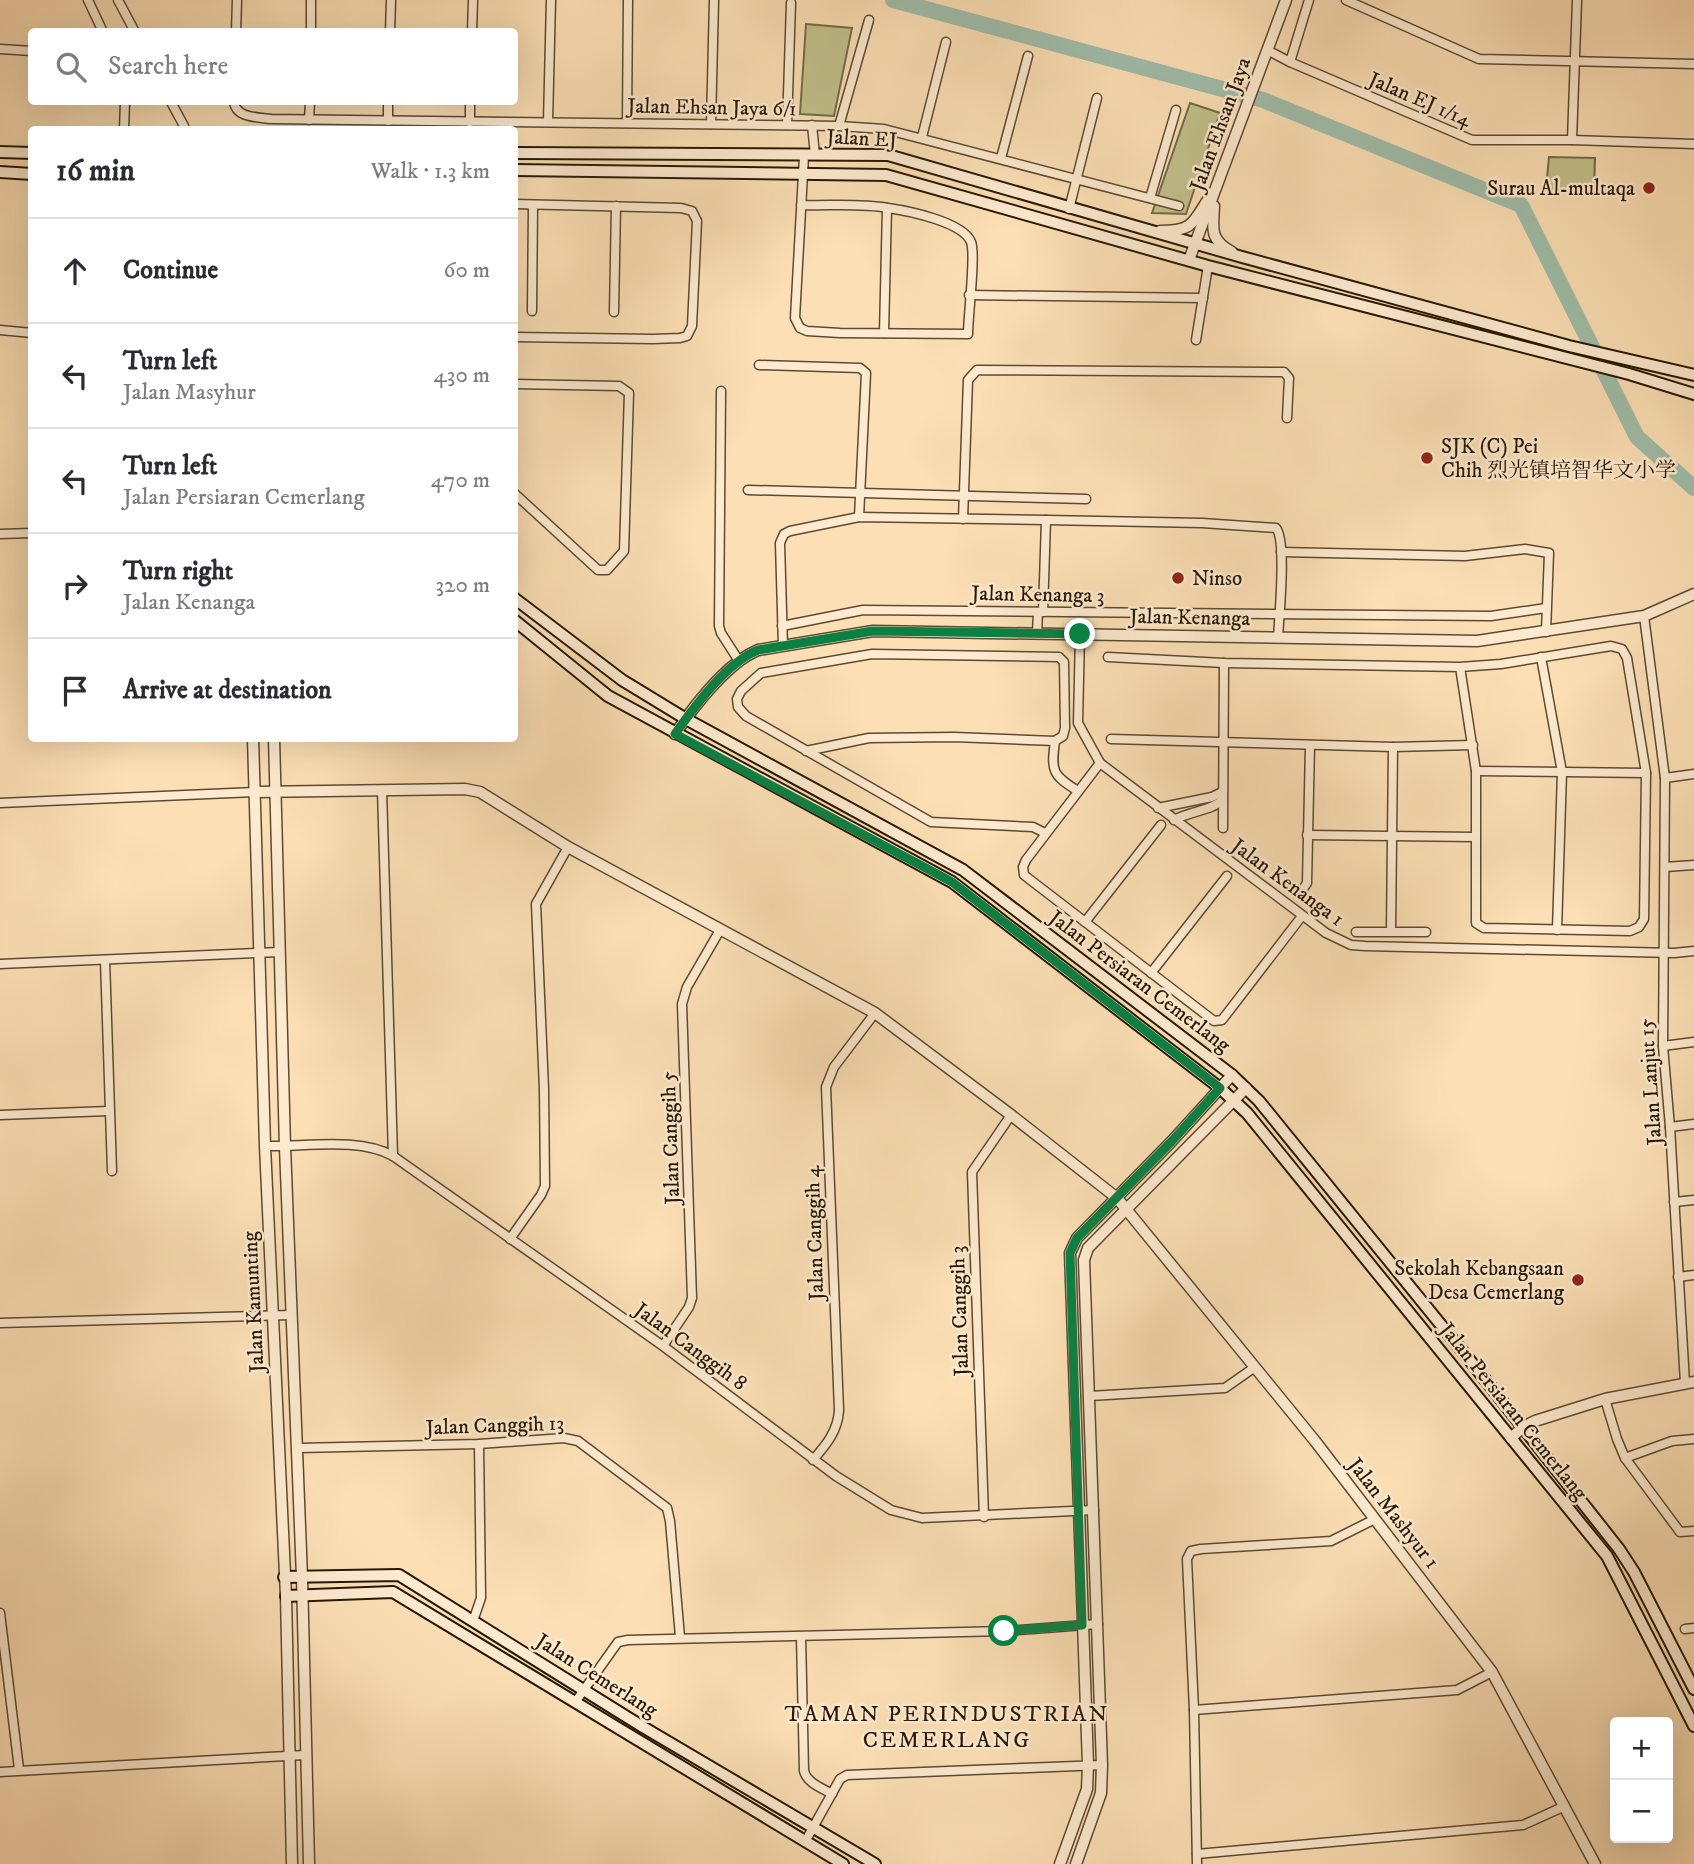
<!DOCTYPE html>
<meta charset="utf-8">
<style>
body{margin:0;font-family:"IM FELL DW Pica","Noto Serif SC",serif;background:#f2f2f3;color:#2b2b33}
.controls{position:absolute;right:21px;bottom:21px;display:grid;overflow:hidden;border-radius:7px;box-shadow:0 7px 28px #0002}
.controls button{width:63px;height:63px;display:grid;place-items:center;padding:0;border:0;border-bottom:2px solid #e1e1e2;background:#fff;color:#2b2b33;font:35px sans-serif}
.stop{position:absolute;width:21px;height:21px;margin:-16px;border:5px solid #0b8043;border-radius:50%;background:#fff}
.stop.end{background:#0b8043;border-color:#fff;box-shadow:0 2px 7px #0008}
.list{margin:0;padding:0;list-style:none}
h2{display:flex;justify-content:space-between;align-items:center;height:91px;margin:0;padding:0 28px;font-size:30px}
h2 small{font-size:23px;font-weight:400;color:#7c7c81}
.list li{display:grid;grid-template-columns:46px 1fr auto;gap:21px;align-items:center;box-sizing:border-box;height:105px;padding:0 28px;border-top:2px solid #e1e1e2}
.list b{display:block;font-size:26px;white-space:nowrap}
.list p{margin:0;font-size:23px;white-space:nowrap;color:#7c7c81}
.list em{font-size:23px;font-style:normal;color:#7c7c81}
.icon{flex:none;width:38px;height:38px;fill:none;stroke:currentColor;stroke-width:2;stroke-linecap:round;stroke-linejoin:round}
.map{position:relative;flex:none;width:1694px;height:1864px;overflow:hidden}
.search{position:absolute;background:#fff;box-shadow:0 7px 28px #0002;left:28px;top:28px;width:490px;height:77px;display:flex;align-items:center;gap:18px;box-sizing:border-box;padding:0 24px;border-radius:7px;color:#7c7c81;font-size:26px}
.panel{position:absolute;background:#fff;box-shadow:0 7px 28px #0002;left:28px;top:126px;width:490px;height:616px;border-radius:7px}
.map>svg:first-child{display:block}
.green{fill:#c2c18c;stroke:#746c49;stroke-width:2}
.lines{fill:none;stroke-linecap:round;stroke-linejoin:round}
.river{stroke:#a0bdaa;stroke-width:16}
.minor-casing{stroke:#5c4a32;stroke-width:11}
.tertiary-casing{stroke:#5c4a32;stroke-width:13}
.secondary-casing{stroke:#271806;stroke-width:14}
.minor{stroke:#fdeacf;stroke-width:8}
.tertiary{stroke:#fdeacf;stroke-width:10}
.secondary{stroke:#fdeacf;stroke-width:10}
.route{stroke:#0b8043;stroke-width:9}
.poi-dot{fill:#8f2418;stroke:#fdeacf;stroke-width:2.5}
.labels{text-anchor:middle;stroke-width:5;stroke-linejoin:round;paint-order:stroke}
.street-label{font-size:21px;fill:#271806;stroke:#fdeacf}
.poi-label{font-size:21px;fill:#271806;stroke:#fdeacf;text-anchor:end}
.neighbourhood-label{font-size:23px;letter-spacing:2px;fill:#271806;stroke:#fdeacf}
</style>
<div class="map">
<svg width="1694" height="1864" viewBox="0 0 1694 1864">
<rect width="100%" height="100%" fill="#fcdfb5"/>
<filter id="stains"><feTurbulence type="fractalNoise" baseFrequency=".00286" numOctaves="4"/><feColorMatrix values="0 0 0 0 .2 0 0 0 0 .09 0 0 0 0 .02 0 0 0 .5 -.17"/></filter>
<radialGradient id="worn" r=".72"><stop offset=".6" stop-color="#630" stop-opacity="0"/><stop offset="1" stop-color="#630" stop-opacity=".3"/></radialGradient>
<g class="green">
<polygon points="806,24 852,28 834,116 800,114"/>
<polygon points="1190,103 1220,113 1186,214 1152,213"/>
<polygon points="1549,157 1595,158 1594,190 1546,189"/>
</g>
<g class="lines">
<polyline class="river" points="893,0 1263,100 1521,205 1637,437 1694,488"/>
<g class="minor-casing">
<g id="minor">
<polyline points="88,0 103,32"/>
<polyline points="118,0 135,32"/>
<polyline points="1346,0 1479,59 1694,64"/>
<polyline points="236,32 237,0"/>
<polyline points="311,32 311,0"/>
<polyline points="390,32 391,0"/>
<polyline points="472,32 473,0"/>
<polyline points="0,49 32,51"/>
<polyline points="1267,50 1290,62 1472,140 1572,140 1694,144"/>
<polyline points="1290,62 1309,0"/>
<polyline points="171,102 184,126"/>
<path d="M234,102C236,118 257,117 271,119L839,126L884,129L1179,206"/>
<polyline points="309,120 310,102"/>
<polyline points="388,121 388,102"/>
<polyline points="470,122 470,102"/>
<polyline points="548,122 551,0"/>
<polyline points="627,123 628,0"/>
<polyline points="711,124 714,0"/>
<polyline points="787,125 791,3"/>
<polyline points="812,125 815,155"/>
<polyline points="839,126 869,20"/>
<polyline points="124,130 125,102"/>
<polyline points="922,137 946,42"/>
<polyline points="1572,140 1577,0"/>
<polyline points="1001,158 1028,56"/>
<polyline points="1150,198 1176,110"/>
<polyline points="514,204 681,208 692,211 697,221 692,326 687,336 680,338 653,339 514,337"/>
<path d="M801,205C829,206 860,203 888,208C909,211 963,222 971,242C976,254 968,316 968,334L840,333L807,331L800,328L795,318L804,156"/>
<polyline points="1069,209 1097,98"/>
<polyline points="969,295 1203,298"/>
<polyline points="532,311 533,205"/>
<polyline points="614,312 616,206"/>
<polyline points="0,330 32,333"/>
<polyline points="884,333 887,208"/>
<polyline points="1196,340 1208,266"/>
<polyline points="759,365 860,368 866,373 859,517"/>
<polyline points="514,384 619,386 629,393 624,551 607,570 598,570 514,493"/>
<polyline points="721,391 719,626 721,633 739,661"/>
<polyline points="748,490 1086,499"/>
<polyline points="963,519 968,380 977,370 1284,372 1289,378 1287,418"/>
<path d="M1046,520L1202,523L1276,528C1287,541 1279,617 1278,638"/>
<polyline points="0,534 32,533"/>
<polyline points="1281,552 1465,556 1525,549 1549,553 1546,632"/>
<polyline points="1644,616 1665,778 1663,1046 1670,1127 1685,1383"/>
<polyline points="782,626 863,610 1491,616 1546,608"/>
<polyline points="1037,633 1038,612"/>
<polyline points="1080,634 1078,723 1100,763 1326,933 1351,945 1365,946 1674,953 1694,951"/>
<polyline points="783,646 780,543 784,534 790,531 859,517 1046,520 1043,612"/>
<polyline points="1108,657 1224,663 1460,667 1501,664 1611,646 1622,649 1627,658 1646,773 1644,919 1639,927 1630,931 1484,928 1476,923 1476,771 1460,667"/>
<polyline points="1541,657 1562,772 1557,930"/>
<polyline points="1111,739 1393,747 1473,745"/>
<polyline points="806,751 869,738 954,737 1055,741"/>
<polyline points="1100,763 1026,860 1023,867 1024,875 1214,1021 1222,1020 1302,916"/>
<polyline points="1476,771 1646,773"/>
<polyline points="1665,778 1694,774"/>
<polyline points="382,790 393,1156"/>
<polyline points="0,803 255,792"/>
<polyline points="1158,808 1212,797 1222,792"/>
<path d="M1174,820C1188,812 1212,810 1221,801"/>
<polyline points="1223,828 1224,663"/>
<path d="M1045,833L1033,827L931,822L746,716L738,707L737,699L741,691L761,673L872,654L1059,657L1064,662L1065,728L1063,736L1055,741C1051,771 1052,775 1078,791"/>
<polyline points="1307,835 1475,837"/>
<polyline points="1665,867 1694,865"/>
<polyline points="1301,892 1307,883 1310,745"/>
<polyline points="1085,922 1161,825"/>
<polyline points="1391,931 1393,747"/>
<polyline points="1356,932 1426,932"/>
<polyline points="105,960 112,1171"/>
<polyline points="0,964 280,952"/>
<polyline points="1151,973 1227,876"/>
<polyline points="1663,1046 1694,1042"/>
<polyline points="0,1115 109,1111"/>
<polyline points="1670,1127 1694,1124"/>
<path d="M265,1146C305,1147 359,1137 393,1156L663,1346L836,1476L891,1510L922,1518L1094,1510"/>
<polyline points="1674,1202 1694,1200"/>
<polyline points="510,1239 541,1195 545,1186 544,1089 536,904 568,847"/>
<polyline points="1678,1277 1694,1275"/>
<polyline points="0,1323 291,1315"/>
<polyline points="663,1346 689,1307 692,1298 682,1004 687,987 720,930"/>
<polyline points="1090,1396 1225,1388 1255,1367"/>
<polyline points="1605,1399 1617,1439 1625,1458 1680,1532 1694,1531"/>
<polyline points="298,1448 479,1444 564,1438 578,1441 667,1508 670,1521 680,1637"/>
<polyline points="1625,1458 1672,1441 1694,1439"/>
<path d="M813,1460C826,1445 838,1431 839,1410L826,1087L834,1067L875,1013"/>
<polyline points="984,1517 972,1172 1011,1115"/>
<polyline points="0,1613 19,1769"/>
<polyline points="473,1621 481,1598 479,1444"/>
<polyline points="1685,1629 1694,1628"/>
<path d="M801,1637L804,1771C807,1783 822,1788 832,1794"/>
<polyline points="576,1701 618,1642 628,1640 1005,1631 1098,1624"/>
<polyline points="1194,1710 1457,1690 1492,1672"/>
<polyline points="0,1772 305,1755"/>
<polyline points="805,1842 840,1779 847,1775 1102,1765"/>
<polyline points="1197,1854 1523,1825 1565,1806"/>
<polyline points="1197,1864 1194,1710 1187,1559 1191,1551 1201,1549 1331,1541 1375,1519"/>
</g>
</g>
<g class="tertiary-casing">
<g id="tertiary">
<path d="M1214,206C1213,228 1209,240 1232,252"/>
<path d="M1160,231C1193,231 1192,224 1209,198"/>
<polyline points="1189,260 1286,0"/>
<path d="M675,734C694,706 727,663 758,650L873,631L1477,641L1644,616L1694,594"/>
<polyline points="253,738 265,1146 286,1596 292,1864"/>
<polyline points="274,738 285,1147 302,1577 309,1864"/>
<polyline points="255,792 465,789 480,792 568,847 875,1013 1011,1115 1117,1198 1315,1441 1492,1672 1595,1864"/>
<polyline points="1511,1438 1523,1427 1535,1421 1605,1399 1694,1382"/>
<polyline points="1060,1864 1087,1789 1088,1765 1070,1253 1077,1238 1172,1141 1232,1075"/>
<polyline points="1076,1864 1101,1793 1102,1765 1084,1260 1088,1248 1246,1088"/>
</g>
</g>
<g class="secondary-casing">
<g id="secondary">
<polyline points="0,152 32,153"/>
<polyline points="514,153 888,155 1242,257 1569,346 1694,375"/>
<polyline points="514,170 886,175 1208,266 1629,374 1694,394"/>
<polyline points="0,172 32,174"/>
<polyline points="514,598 622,680 686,719 963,870 1232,1075 1259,1101 1476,1368 1619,1549 1634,1572 1694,1689"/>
<polyline points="514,620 608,696 952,882 1220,1088 1247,1113 1607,1556 1694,1726"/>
<polyline points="284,1577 399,1575 643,1727 875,1864"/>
<polyline points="286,1596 393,1592 843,1864"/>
</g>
</g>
<use href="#minor" class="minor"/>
<use href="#tertiary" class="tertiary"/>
<use href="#secondary" class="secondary"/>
</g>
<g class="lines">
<path class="route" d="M1004,1631L1082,1625L1070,1253L1077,1238L1172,1141L1220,1088L952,882L675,734C695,706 726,663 758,650L873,631L1080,634"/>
</g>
<g class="poi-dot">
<circle cx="1649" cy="188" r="7"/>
<circle cx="1427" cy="458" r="7"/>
<circle cx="1178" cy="578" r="7"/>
<circle cx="1578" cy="1280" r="7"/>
</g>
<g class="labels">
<g class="street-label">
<text transform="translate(1420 99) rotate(23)" y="7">Jalan EJ 1/14</text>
<text transform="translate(712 107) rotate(1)" y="7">Jalan Ehsan Jaya 6/1</text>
<text transform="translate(1220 124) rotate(-70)" y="7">Jalan Ehsan Jaya</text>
<text transform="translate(862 138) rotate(3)" y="7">Jalan EJ</text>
<text transform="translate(1038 594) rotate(1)" y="7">Jalan Kenanga 3</text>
<text transform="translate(1190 617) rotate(1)" y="7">Jalan Kenanga</text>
<text transform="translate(1288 882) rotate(36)" y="7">Jalan Kenanga 1</text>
<text transform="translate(1140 981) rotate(37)" y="7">Jalan Persiaran Cemerlang</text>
<text transform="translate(1650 1082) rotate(-94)" y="7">Jalan Lanjut 15</text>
<text transform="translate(670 1138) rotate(-92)" y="7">Jalan Canggih 5</text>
<text transform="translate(814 1233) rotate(-92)" y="7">Jalan Canggih 4</text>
<text transform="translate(253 1302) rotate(-93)" y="7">Jalan Kamunting</text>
<text transform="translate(959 1311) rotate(-92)" y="7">Jalan Canggih 3</text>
<text transform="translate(691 1346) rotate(36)" y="7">Jalan Canggih 8</text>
<text transform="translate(1514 1411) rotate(51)" y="7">Jalan Persiaran Cemerlang</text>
<text transform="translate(495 1425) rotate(-2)" y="7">Jalan Canggih 13</text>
<text transform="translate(1394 1513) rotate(52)" y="7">Jalan Mashyur 1</text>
<text transform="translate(597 1675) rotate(32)" y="7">Jalan Cemerlang</text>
</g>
<g class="poi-label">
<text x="1635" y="195">Surau Al-multaqa</text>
<text x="1441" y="453" text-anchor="start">SJK (C) Pei<tspan x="1441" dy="24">Chih 烈光镇培智华文小学</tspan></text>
<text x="1192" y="585" text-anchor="start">Ninso</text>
<text x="1564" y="1275">Sekolah Kebangsaan<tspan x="1564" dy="24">Desa Cemerlang</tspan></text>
</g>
<g class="neighbourhood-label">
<text x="947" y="1721">TAMAN PERINDUSTRIAN<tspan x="947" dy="26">CEMERLANG</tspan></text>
</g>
</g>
<rect width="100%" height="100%" filter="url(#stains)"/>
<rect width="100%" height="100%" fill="url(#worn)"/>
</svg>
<div class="controls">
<button>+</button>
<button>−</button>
</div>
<div class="stop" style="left:1004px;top:1631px"></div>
<div class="stop end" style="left:1080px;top:634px"></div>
<div class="search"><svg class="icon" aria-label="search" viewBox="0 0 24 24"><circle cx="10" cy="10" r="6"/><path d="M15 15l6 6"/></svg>Search here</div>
<section class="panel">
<h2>16 min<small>Walk · 1.3 km</small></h2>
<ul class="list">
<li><svg class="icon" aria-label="ahead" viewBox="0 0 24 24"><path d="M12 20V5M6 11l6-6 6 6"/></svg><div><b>Continue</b></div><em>60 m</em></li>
<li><svg class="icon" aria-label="left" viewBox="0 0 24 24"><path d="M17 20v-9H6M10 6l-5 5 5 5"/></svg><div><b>Turn left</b><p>Jalan Masyhur</p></div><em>430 m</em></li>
<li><svg class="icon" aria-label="left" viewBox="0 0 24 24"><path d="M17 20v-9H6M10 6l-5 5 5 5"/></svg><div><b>Turn left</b><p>Jalan Persiaran Cemerlang</p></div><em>470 m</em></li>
<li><svg class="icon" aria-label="right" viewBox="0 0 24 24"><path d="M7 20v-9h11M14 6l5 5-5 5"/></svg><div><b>Turn right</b><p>Jalan Kenanga</p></div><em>320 m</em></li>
<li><svg class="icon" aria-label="arrive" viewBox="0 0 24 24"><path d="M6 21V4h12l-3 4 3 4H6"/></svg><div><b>Arrive at destination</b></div></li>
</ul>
</section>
</div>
